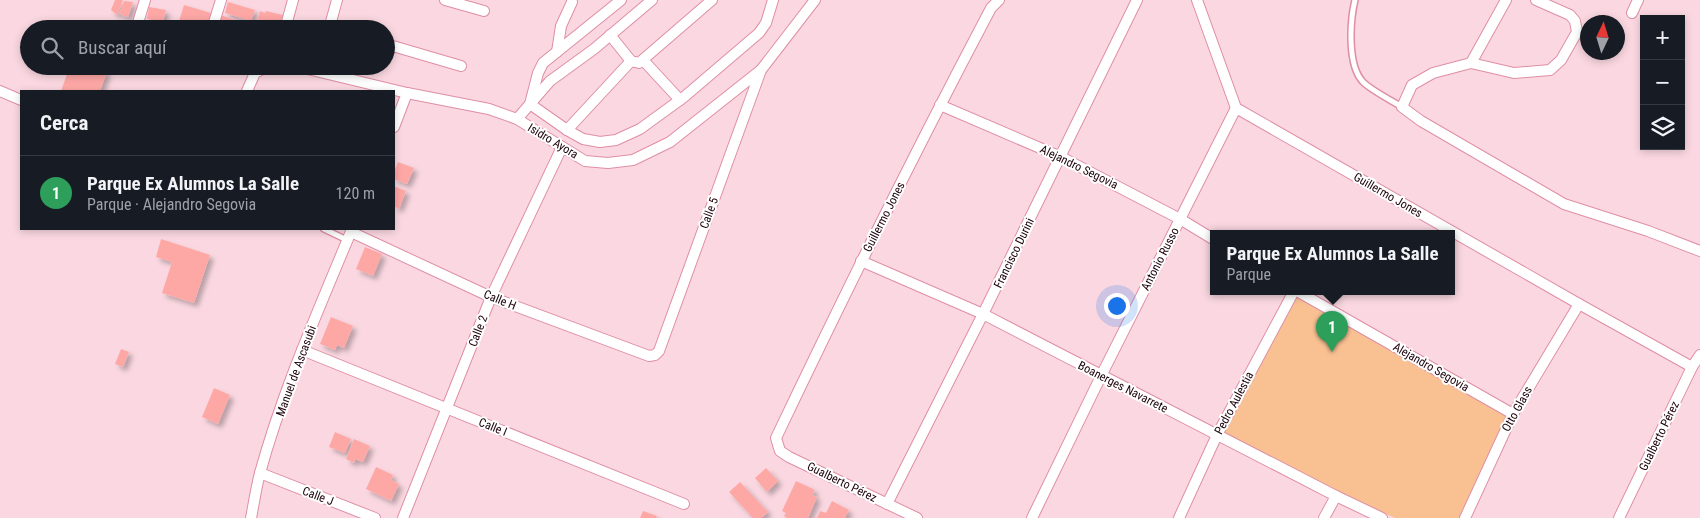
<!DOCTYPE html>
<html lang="es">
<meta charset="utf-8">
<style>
body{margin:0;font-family:"Roboto Condensed",sans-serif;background:#20242c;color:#f1f3f6}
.controls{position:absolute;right:15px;top:15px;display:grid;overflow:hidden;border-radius:0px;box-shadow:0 2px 8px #0003}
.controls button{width:45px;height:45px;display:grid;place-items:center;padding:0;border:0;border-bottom:1px solid #363941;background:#171b24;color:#f1f3f6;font:25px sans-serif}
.compass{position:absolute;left:1580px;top:15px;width:45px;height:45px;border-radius:50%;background:#171b24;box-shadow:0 2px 8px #0003;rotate:4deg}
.you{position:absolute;left:1116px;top:305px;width:18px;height:18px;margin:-12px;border:4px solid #fff;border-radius:50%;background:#1a73e8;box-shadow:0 0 0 8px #1a73e833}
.badge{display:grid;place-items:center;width:32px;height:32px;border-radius:50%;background:#b45309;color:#fff;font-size:16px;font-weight:700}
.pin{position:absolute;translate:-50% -41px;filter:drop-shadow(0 1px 2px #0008)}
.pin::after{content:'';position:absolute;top:26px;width:18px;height:15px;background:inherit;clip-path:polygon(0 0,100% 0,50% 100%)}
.popup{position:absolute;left:1210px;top:230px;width:245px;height:65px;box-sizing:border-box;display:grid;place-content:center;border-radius:0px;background:#171b24;filter:drop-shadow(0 1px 4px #0005);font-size:16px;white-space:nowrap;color:#9ea1a6}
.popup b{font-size:19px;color:#f1f3f6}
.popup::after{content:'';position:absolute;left:50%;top:100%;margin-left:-10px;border:10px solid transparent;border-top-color:#171b24}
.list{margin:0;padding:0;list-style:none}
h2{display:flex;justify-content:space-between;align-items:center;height:65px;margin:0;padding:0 20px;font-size:21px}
h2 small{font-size:16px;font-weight:400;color:#9ea1a6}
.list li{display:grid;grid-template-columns:32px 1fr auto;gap:15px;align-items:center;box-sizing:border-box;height:75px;padding:0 20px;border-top:1px solid #363941}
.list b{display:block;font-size:19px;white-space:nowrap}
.list p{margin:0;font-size:16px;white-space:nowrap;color:#9ea1a6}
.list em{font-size:16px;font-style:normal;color:#9ea1a6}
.icon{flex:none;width:28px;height:28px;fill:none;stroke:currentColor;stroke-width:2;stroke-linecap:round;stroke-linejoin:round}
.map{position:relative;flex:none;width:1700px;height:518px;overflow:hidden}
.search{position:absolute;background:#171b24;box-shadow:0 2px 8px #0003;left:20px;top:20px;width:375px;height:55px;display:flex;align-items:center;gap:12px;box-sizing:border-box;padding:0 18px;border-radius:28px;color:#9ea1a6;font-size:19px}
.panel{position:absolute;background:#171b24;box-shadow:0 2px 8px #0003;left:20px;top:90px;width:375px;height:140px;border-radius:0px}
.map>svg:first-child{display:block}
.green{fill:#f9c192}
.building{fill:#fea8a6;filter:url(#shadow)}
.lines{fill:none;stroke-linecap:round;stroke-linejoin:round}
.lane-casing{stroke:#df8ea5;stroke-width:8}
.street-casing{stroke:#df8ea5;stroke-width:12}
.lane{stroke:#fff;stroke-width:5}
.street{stroke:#fff;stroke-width:10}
.labels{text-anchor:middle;stroke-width:4;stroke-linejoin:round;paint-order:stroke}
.street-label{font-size:12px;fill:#1b020a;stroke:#fff}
</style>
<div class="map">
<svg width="1700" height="518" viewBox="0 0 1700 518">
<defs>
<filter id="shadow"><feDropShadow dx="4" dy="4" stdDeviation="2.5" flood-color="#0004"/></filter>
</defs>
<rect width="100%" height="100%" fill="#fbd8e1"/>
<polygon class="green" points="1294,291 1513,414 1461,518 1395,518 1217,435"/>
<g class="building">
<polygon points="115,0 123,0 117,15 111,10"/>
<polygon points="124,1 133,2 128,17 119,14"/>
<polygon points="228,2 255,10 251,21 225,13"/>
<polygon points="184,5 211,13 206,28 179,21"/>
<polygon points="149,7 166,10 163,22 147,19"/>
<polygon points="260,11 265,13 266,11 283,15 279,29 254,29 255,25 256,25"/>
<polygon points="220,15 248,24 247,29 216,29"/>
<polygon points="70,66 92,66 107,72 100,91 61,91"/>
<polygon points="398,162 414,168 407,184 394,179 394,172"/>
<polygon points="394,186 406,191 399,209 394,206"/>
<polygon points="161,239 210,255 194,303 162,293 172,262 156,257"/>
<polygon points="365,247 382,254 373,276 356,269"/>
<polygon points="331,317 353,326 344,348 337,345 335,350 320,344"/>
<polygon points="121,349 129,352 123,367 115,364"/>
<polygon points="214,388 230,395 218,424 202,417"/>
<polygon points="335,432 351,439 345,453 329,447"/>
<polygon points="354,439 370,446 363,462 355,459 354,463 346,459"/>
<polygon points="376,467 393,475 391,480 399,484 391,501 366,489"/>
<polygon points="766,468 778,481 767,492 755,478"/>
<polygon points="796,481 815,490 812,495 817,497 808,518 787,518 784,516 786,513 782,511"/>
<polygon points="740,482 768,512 761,518 753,518 729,492"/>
<polygon points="832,501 849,510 845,518 817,518 820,511 826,513"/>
<polygon points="643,511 657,516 656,518 640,518"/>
</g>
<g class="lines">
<g class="lane-casing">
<g id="lane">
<path d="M1355,0C1350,21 1347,65 1363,82C1371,90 1392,101 1402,107"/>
<polyline points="324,229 347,240"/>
</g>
</g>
<g class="street-casing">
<g id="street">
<polyline points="445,0 484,11"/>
<polyline points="621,0 543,63 538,73 530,104 567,130 583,139 600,142 616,140 640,129 684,97 759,33 766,23 773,0"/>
<polyline points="1197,0 1236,108 1579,304 1692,367"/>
<polyline points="1536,0 1570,15 1575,21 1577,32 1561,60 1550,70 1514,73 1471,63 1433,73 1412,85 1402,107 1421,121 1564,204 1648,231 1700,251"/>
<polyline points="1632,13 1638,0"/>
<polyline points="137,26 145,0"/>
<polyline points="212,29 221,0"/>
<polyline points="285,29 293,0"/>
<polyline points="329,29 337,0"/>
<polyline points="610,35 631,61 639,63 712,0"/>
<polyline points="386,44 461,66"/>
<polyline points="557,52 561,26 572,2"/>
<polyline points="643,60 680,100"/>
<polyline points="1471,63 1506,0"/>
<polyline points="295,66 407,93 489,109 517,119 585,161 608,163 633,160 670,142 761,70 815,0"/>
<polyline points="0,91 21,100"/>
<polyline points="247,91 255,73 268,66"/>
<polyline points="940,105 1061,157 1180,219 1213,239"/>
<polyline points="517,119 550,81 594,49 652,0"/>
<polyline points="394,127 407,93"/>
<polyline points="567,130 631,61"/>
<polyline points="351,232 491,297 649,356 655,355 659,351 761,70"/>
<polyline points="861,261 983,314 1336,496 1382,518"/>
<polyline points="1297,291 1513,414"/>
<polyline points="302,350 684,504"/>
<polyline points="260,473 375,518"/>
<polyline points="887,504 983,314 1137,0"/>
<path d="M251,518C254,503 256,488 260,473C283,389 319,309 352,229"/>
<polyline points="403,518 491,297 562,147"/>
<path d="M917,518L789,457L780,451L776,438C845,293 916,150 991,8L999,0"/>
<polyline points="1032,518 1101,376 1236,108"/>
<polyline points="1179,518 1217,435 1294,291"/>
<polyline points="1324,518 1336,496"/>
<polyline points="1465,518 1513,414 1579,304"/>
<polyline points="1619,518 1692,367 1700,355"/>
</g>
</g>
<use href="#lane" class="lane"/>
<use href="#street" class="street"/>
</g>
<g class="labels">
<g class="street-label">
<text transform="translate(553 141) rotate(31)" y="4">Isidro Ayora</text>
<text transform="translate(1079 167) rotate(26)" y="4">Alejandro Segovia</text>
<text transform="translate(1388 195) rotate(30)" y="4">Guillermo Jones</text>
<text transform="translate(709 213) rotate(-70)" y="4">Calle 5</text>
<text transform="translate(884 217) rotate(-63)" y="4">Guillermo Jones</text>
<text transform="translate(1014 253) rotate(-64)" y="4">Francisco Durini</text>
<text transform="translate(1160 259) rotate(-63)" y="4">Antonio Russo</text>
<text transform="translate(500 300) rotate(22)" y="4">Calle H</text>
<text transform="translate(478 331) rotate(-69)" y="4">Calle 2</text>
<text transform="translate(1431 367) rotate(30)" y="4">Alejandro Segovia</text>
<text transform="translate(296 371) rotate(-70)" y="4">Manuel de Ascasubi</text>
<text transform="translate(1123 387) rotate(27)" y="4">Boanerges Navarrete</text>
<text transform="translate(1234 403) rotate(-62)" y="4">Pedro Aulestia</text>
<text transform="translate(1517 409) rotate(-61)" y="4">Otto Glass</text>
<text transform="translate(493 427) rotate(22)" y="4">Calle I</text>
<text transform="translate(1659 436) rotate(-64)" y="4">Gualberto Pérez</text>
<text transform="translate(842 482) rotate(26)" y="4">Gualberto Pérez</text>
<text transform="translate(318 496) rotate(21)" y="4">Calle J</text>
</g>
</g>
</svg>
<div class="controls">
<button>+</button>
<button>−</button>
<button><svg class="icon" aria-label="layers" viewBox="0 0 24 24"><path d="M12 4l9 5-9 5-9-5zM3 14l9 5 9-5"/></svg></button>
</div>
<svg class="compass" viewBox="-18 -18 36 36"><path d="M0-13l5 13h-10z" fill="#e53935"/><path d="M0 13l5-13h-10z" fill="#9ea1a6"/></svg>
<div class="you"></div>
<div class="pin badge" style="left:1332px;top:352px;background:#2e9e5b">1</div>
<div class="popup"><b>Parque Ex Alumnos La Salle</b>Parque</div>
<div class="search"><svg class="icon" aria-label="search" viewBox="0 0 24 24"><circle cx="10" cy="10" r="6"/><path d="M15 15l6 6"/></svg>Buscar aquí</div>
<section class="panel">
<h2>Cerca<small></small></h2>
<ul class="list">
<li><span class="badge" style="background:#2e9e5b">1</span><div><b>Parque Ex Alumnos La Salle</b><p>Parque · Alejandro Segovia</p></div><em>120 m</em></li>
</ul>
</section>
</div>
